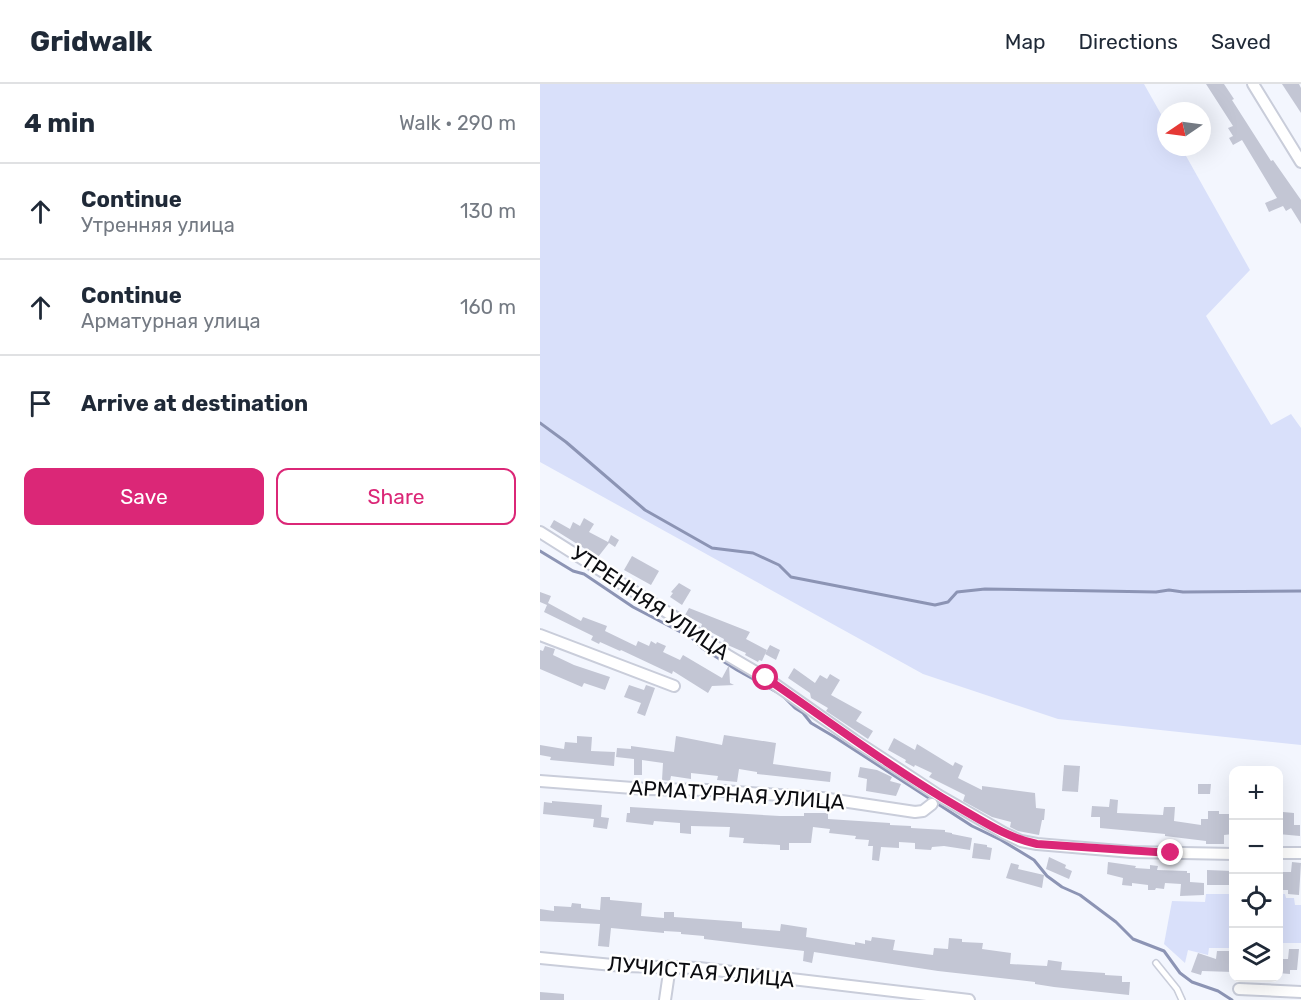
<!DOCTYPE html>
<meta charset="utf-8">
<style>
body{margin:0;font-family:Rubik,sans-serif;background:#f6f6f7;color:#1f2937}
.controls{position:absolute;right:18px;bottom:18px;display:grid;overflow:hidden;border-radius:12px;box-shadow:0 6px 24px #0002}
.controls button{width:54px;height:54px;display:grid;place-items:center;padding:0;border:0;border-bottom:2px solid #e0e1e3;background:#fff;color:#1f2937;font:30px sans-serif}
.compass{position:absolute;left:617px;top:18px;width:54px;height:54px;border-radius:50%;background:#fff;box-shadow:0 6px 24px #0002;rotate:257deg}
.stop{position:absolute;width:18px;height:18px;margin:-14px;border:4px solid #db2777;border-radius:50%;background:#fff}
.stop.end{background:#db2777;border-color:#fff;box-shadow:0 2px 6px #0008}
.list{margin:0;padding:0;list-style:none}
h2{display:flex;justify-content:space-between;align-items:center;height:78px;margin:0;padding:0 24px;font-size:26px}
h2 small{font-size:20px;font-weight:400;color:#747a83}
.list li{display:grid;grid-template-columns:39px 1fr auto;gap:18px;align-items:center;box-sizing:border-box;height:96px;padding:0 24px;border-top:2px solid #e0e1e3}
.list b{display:block;font-size:22px;white-space:nowrap}
.list p{margin:0;font-size:20px;white-space:nowrap;color:#747a83}
.list em{font-size:20px;font-style:normal;color:#747a83}
.actions{display:flex;gap:12px;padding:18px 24px}
.actions a{flex:1;padding:14px 0;border:2px solid #db2777;border-radius:12px;text-align:center;font-size:21px;color:#db2777}
.actions .main{background:#db2777;color:#fff}
.icon{flex:none;width:33px;height:33px;fill:none;stroke:currentColor;stroke-width:2;stroke-linecap:round;stroke-linejoin:round}
.map{position:relative;flex:none;width:761px;height:916px;overflow:hidden}
header{display:flex;align-items:center;gap:36px;box-sizing:border-box;height:84px;padding:0 30px;background:#fff;border-bottom:2px solid #e0e1e3}
header strong{font-size:28px}
nav{display:flex;gap:33px;margin-inline-start:auto;font-size:21px}
main{display:flex}
aside{flex:1;background:#fff}
.map>svg:first-child{display:block}
.green{fill:#d9e0fa}
.lines{fill:none;stroke-linecap:round;stroke-linejoin:round}
.stream{stroke:#8c94b4;stroke-width:3}
.building{fill:#c3c6d4}
.lane-casing{stroke:#c9cdda;stroke-width:8}
.street-casing{stroke:#c9cdda;stroke-width:14}
.lane{stroke:#fff;stroke-width:5}
.street{stroke:#fff;stroke-width:10}
.route{stroke:#db2777;stroke-width:8}
.labels{text-anchor:middle;stroke-width:5;stroke-linejoin:round;paint-order:stroke}
.street-label{font-size:21px;fill:#0c0d11;stroke:#fff}
</style>
<header>
<strong>Gridwalk</strong>
<nav><a>Map</a><a>Directions</a><a>Saved</a></nav>
</header>
<main>
<aside>
<h2>4 min<small>Walk · 290 m</small></h2>
<ul class="list">
<li><svg class="icon" aria-label="ahead" viewBox="0 0 24 24"><path d="M12 20V5M6 11l6-6 6 6"/></svg><div><b>Continue</b><p>Утренняя улица</p></div><em>130 m</em></li>
<li><svg class="icon" aria-label="ahead" viewBox="0 0 24 24"><path d="M12 20V5M6 11l6-6 6 6"/></svg><div><b>Continue</b><p>Арматурная улица</p></div><em>160 m</em></li>
<li><svg class="icon" aria-label="arrive" viewBox="0 0 24 24"><path d="M6 21V4h12l-3 4 3 4H6"/></svg><div><b>Arrive at destination</b></div></li>
</ul>
<div class="actions"><a class="main">Save</a><a>Share</a></div>
</aside>
<div class="map">
<svg width="761" height="916" viewBox="0 0 761 916">
<rect width="100%" height="100%" fill="#f3f6fe"/>
<g class="green">
<polygon points="0,0 604,0 626,39 626,63 641,63 710,186 666,232 731,341 751,330 761,344 761,661 518,635 383,590 0,378"/>
<polygon points="666,810 693,810 693,864 669,864 668,871 648,866 645,879 624,860 632,817 665,818"/>
<polygon points="739,810 745,810 746,814 754,814 755,821 761,821 761,859 743,859 743,868 739,868"/>
</g>
<g class="lines">
<g class="stream">
<polyline points="0,339 26,358 105,426 172,464 213,469 239,481 251,493 395,521 408,518 417,508 445,505 616,508 629,506 643,508 761,507"/>
<polyline points="0,467 33,487 44,490 93,523 152,554 162,564 197,586 242,611 255,624 263,629 271,639 293,652 432,742 461,756 494,776 507,792 522,803 540,811 576,838 593,855 624,867 640,889 652,898 678,907 692,916"/>
</g>
</g>
<g class="building">
<polygon points="666,0 684,0 694,15 692,16 731,77 733,76 761,116 761,140 751,124 746,127 743,122 729,128 725,119 737,114 702,56 693,61 689,54 693,52 688,44 693,42"/>
<polygon points="742,0 759,0 761,4 761,29"/>
<polygon points="44,434 54,440 49,448 68,458 71,451 79,456 75,463 69,459 58,473 10,443 14,436 30,445 33,438 40,442"/>
<polygon points="92,472 119,487 111,501 84,486"/>
<polygon points="139,499 151,506 142,521 130,513 133,509 131,508"/>
<polygon points="0,508 11,512 8,519 41,537 43,533 67,542 65,547 96,562 98,557 109,562 111,557 116,560 117,558 126,562 123,568 140,576 143,571 182,594 189,581 190,599 194,601 172,602 168,609 133,587 132,590 81,566 80,567 60,558 59,560 51,556 53,552 4,528 7,521 0,518"/>
<polygon points="149,524 210,548 206,555 227,566 222,577 219,576 218,578 205,571 206,569 183,559 184,555 161,543 162,540 145,531"/>
<polygon points="230,561 240,566 236,576 225,570"/>
<polygon points="5,562 15,565 13,571 34,581 70,593 65,606 44,599 42,603 0,585 0,566 3,567"/>
<polygon points="254,584 275,599 280,591 287,595 290,590 300,596 291,611 322,628 316,637 333,647 328,655 286,627 288,624 271,614 270,609 248,594"/>
<polygon points="89,601 104,606 106,601 115,604 105,632 97,629 101,619 84,613"/>
<polygon points="184,651 236,659 233,680 291,688 290,698 217,690 217,688 199,685 197,698 177,696 178,692 151,689 151,695 131,692 130,697 122,696 123,679 102,676 102,691 94,691 94,675 76,673 77,664 91,665 91,662 134,668 136,652 182,661"/>
<polygon points="37,652 52,653 51,667 75,668 74,682 10,676 11,673 0,671 0,661 24,665 25,658 37,659"/>
<polygon points="354,654 375,666 377,660 413,682 415,678 423,682 418,694 442,706 442,702 495,709 496,724 505,725 504,736 502,736 499,751 478,747 470,743 471,738 452,733 423,717 425,711 389,693 392,689 375,681 374,683 365,678 366,676 348,666"/>
<polygon points="524,681 540,682 538,708 522,707"/>
<polygon points="320,683 337,686 352,693 350,697 361,700 356,712 326,707 327,695 318,693"/>
<polygon points="658,700 671,700 670,710 658,710"/>
<polygon points="570,715 578,716 577,729 623,731 624,723 635,723 634,737 661,741 661,735 668,735 668,727 679,727 679,730 689,730 689,737 693,737 693,750 684,751 684,760 666,760 666,757 625,752 625,750 560,744 560,733 551,733 552,722 569,723"/>
<polygon points="12,717 62,721 61,733 69,734 67,745 53,743 54,735 3,730 4,718 12,719"/>
<polygon points="90,723 240,732 264,732 264,729 288,729 288,735 350,739 350,741 371,742 371,744 405,746 405,748 412,749 412,750 432,754 430,766 404,762 392,763 391,766 375,765 375,759 359,758 359,764 341,763 339,777 332,776 333,762 328,762 329,756 315,755 316,752 289,749 290,745 273,743 271,759 249,759 249,766 240,766 240,761 203,759 204,754 189,753 190,743 151,742 151,750 140,749 140,739 114,737 113,741 86,738 87,729 90,729"/>
<polygon points="743,728 754,729 754,741 760,741 760,752 738,750 738,731 742,732"/>
<polygon points="434,759 447,761 447,763 452,764 450,776 432,774"/>
<polygon points="509,773 526,781 525,784 532,787 529,795 506,785"/>
<polygon points="568,778 596,782 595,784 610,785 610,781 618,782 617,786 647,787 647,789 650,789 650,798 664,799 664,811 640,812 641,800 625,799 624,805 616,804 615,806 608,806 608,801 592,799 592,802 582,801 583,794 567,790"/>
<polygon points="752,778 761,779 759,811 748,810 748,806 738,806 738,788 751,788"/>
<polygon points="471,779 479,781 478,785 504,791 502,804 466,794"/>
<polygon points="667,786 692,787 692,801 667,801"/>
<polygon points="61,813 70,813 70,816 102,819 101,832 124,834 124,828 134,828 134,833 202,838 202,844 240,847 241,840 267,844 266,853 315,861 315,858 325,860 325,856 331,857 332,853 355,856 353,866 393,871 394,864 408,865 409,854 422,855 422,858 443,859 442,865 471,869 470,880 507,882 508,876 522,878 521,886 565,889 565,891 582,892 582,898 590,898 589,911 514,903 495,900 495,898 398,887 274,868 272,879 263,877 264,867 164,855 164,852 141,850 141,848 124,847 124,849 71,844 69,863 58,862 60,840 0,837 0,825 14,827 14,822 31,823 32,819 41,820 41,824 60,826"/>
<polygon points="749,865 759,865 757,886 750,886 750,890 738,889 738,875 748,875"/>
<polygon points="677,867 693,867 693,888 662,887 661,891 651,888 658,869 676,875"/>
<polygon points="0,908 24,910 24,916 0,916"/>
</g>
<g class="lines">
<g class="lane-casing">
<polyline id="lane" points="616,879 637,905 642,916"/>
</g>
<g class="street-casing">
<g id="street">
<polyline points="713,0 761,78"/>
<polyline points="0,448 133,532 187,571 226,594 314,656 398,711 464,749 481,757 497,760 592,768 694,770"/>
<polyline points="0,551 134,602"/>
<polyline points="0,697 106,705 169,706 282,714 375,728 383,727 392,720"/>
<polyline points="738,769 761,769"/>
<polyline points="0,874 83,882 159,884 429,916"/>
<polyline points="699,905 761,908"/>
<polyline points="125,916 130,882"/>
</g>
</g>
<use href="#lane" class="lane"/>
<use href="#street" class="street"/>
</g>
<g class="lines">
<path class="route" d="M226,594C290,638 351,684 418,723C444,738 468,754 497,760L631,769"/>
</g>
<g class="labels">
<g class="street-label">
<text transform="translate(110 519) rotate(34)" y="7">УТРЕННЯЯ УЛИЦА</text>
<text transform="translate(197 711) rotate(4)" y="7">АРМАТУРНАЯ УЛИЦА</text>
<text transform="translate(161 888) rotate(5)" y="7">ЛУЧИСТАЯ УЛИЦА</text>
</g>
</g>
</svg>
<div class="controls">
<button>+</button>
<button>−</button>
<button><svg class="icon" aria-label="locate" viewBox="0 0 24 24"><circle cx="12" cy="12" r="6"/><path d="M12 2v4M12 18v4M2 12h4M18 12h4"/></svg></button>
<button><svg class="icon" aria-label="layers" viewBox="0 0 24 24"><path d="M12 4l9 5-9 5-9-5zM3 14l9 5 9-5"/></svg></button>
</div>
<svg class="compass" viewBox="-18 -18 36 36"><path d="M0-13l5 13h-10z" fill="#e53935"/><path d="M0 13l5-13h-10z" fill="#747a83"/></svg>
<div class="stop" style="left:226px;top:594px"></div>
<div class="stop end" style="left:631px;top:769px"></div>
</div>
</main>
